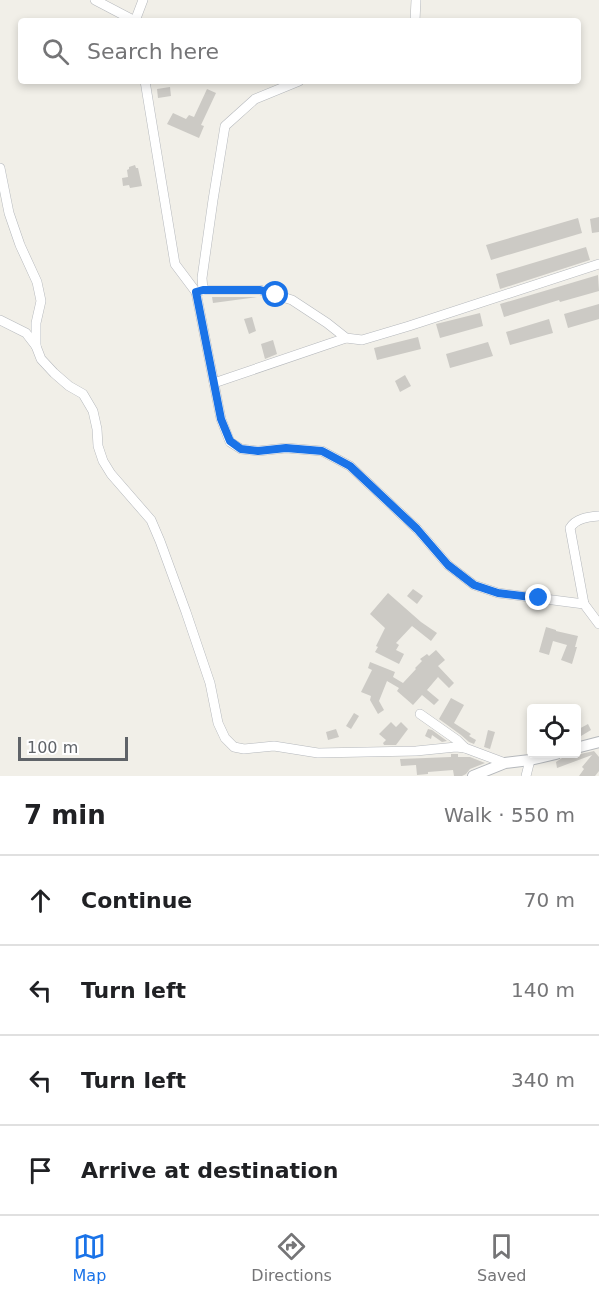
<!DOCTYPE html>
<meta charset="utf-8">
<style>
body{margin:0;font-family:"DejaVu Sans",sans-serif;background:#f6f6f6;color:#202124}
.controls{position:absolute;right:18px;bottom:18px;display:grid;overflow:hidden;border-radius:6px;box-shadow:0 3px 9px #0003}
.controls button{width:54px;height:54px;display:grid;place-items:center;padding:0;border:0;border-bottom:2px solid #e0e0e0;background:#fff;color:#202124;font:30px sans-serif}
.scale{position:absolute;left:18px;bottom:15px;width:110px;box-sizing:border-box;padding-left:6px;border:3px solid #5f6368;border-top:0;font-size:16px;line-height:21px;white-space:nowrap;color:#5f6368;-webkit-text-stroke:4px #fff;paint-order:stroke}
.stop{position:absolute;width:18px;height:18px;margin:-14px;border:4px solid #1a73e8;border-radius:50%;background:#fff}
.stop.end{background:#1a73e8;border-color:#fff;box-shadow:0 2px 6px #0008}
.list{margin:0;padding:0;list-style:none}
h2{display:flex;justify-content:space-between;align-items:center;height:78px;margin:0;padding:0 24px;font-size:26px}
h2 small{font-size:20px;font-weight:400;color:#757577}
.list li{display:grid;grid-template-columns:39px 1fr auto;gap:18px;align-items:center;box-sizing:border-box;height:90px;padding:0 24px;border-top:2px solid #e0e0e0}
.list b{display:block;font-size:22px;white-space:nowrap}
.list em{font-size:20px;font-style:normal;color:#757577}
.icon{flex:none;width:33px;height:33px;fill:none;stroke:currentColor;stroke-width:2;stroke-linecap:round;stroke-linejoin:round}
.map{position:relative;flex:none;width:599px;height:776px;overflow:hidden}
.search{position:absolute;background:#fff;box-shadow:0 3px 9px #0003;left:18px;right:18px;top:18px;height:66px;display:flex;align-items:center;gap:15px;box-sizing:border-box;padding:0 21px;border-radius:6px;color:#757577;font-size:22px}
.sheet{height:438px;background:#fff}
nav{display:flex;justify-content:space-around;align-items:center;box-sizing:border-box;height:84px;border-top:2px solid #e0e0e0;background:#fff;font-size:16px;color:#757577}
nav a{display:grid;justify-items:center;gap:3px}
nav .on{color:#1a73e8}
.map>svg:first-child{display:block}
.building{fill:#cccac5}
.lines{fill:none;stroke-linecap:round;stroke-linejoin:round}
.minor-casing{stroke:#b5b8bc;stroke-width:10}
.tertiary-casing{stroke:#b5b8bc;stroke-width:12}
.minor{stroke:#fff;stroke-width:9}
.tertiary{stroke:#fff;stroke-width:10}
.route{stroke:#1a73e8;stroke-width:8}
</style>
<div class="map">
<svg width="599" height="776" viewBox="0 0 599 776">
<rect width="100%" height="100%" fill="#f1efe8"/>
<g class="building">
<polygon points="170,87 171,96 158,98 157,89"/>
<polygon points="207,89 216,93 201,125 204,126 199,138 167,124 173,113 186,119 189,115 194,117"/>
<polygon points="135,165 136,168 138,168 142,186 130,188 129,185 123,186 122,178 128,177 127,170 129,169 129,167"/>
<polygon points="599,217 599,232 592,233 590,219"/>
<polygon points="578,218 582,233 491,260 486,245"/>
<polygon points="586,247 590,260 500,289 496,274"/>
<polygon points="598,275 599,291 560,302 559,300 504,317 500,304"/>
<polygon points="212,297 257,297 213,303"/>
<polygon points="599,304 599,319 568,328 564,314"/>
<polygon points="480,313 483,326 440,338 436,324"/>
<polygon points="252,317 256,331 249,334 244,319"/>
<polygon points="549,319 553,333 510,345 506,332"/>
<polygon points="418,337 421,349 377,360 374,348"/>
<polygon points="273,340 277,354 265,359 261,344"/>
<polygon points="488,342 493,356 450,368 446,354"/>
<polygon points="405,375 411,386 400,392 395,381"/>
<polygon points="413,589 423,596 417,604 407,596"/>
<polygon points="388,593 421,622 437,633 431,641 412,626 396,643 399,645 396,650 404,654 399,664 375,652 378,647 376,646 385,628 370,614"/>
<polygon points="546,627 556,630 556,631 578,636 575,647 577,647 572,664 561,660 567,645 553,641 549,655 539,652"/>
<polygon points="436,650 445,660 438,666 454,683 449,688 438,677 427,690 439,700 434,705 422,695 413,705 397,691 399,688 387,681 379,701 384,710 378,714 370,700 371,696 361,692 372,670 368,668 370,662 395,672 393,677 403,683 416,669 415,668 422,661 420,659 427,654 429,656"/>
<polygon points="451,698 464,705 454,723 471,734 469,736 476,740 474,744 469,742 461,735 439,719"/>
<polygon points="354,713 359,716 351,729 346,726"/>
<polygon points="391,722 396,727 401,722 408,729 396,745 384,745 383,743 386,740 379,734"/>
<polygon points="588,724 591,730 581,736 577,730"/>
<polygon points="336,729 339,737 328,740 326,732"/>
<polygon points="428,729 432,730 447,741 442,742 432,735 431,739 425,736"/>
<polygon points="488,730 495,732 490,749 484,747"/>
<polygon points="594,751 599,757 599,771 595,776 579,776 584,769 582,767 592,755 557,768 556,762 562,758"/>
<polygon points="451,754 458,754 458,757 470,757 485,763 470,769 466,774 462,776 454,776 453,770 428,772 428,774 417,775 416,765 401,766 400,759 451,757"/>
</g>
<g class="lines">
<g class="minor-casing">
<g id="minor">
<polyline points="95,0 135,21"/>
<polyline points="135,21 143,0"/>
<polyline points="415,21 416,0"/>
<polyline points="145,81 175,264 196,292 221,419 230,442 241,449 258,451 286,448 322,451 350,466 417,529 448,565 474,585 498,593 584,604 599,624"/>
<polyline points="0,168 9,213 20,245 37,282 41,301 36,323 36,346"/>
<polyline points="203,290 202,278 213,200 225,126 255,99 299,81"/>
<polyline points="196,292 203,290 260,290 292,300 327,323 346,338 362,340 409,326 599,264"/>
<polyline points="0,320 26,333 36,346 41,359 54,373 69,386 83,394 93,411 97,429 98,446 103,461 111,474 151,520 160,541 186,612 210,683 218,723 225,738 234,747 244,749 274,746 318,753 416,751 456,747 465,748 505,763"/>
<polyline points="214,383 346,338"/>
<path d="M584,604L570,528C576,518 588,517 599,516"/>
<polyline points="420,714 457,740 465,748"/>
<polyline points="526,776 530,760"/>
</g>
</g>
<g class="tertiary-casing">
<g id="tertiary">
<polyline points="576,748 599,742"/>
<polyline points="473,776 505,763 530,760 556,754"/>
</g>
</g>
<use href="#minor" class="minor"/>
<use href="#tertiary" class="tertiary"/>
</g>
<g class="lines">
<polyline class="route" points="276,295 260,290 203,290 196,292 221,419 230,441 241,449 258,451 286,448 322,451 350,466 417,529 448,565 474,585 498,593 539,598"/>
</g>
</svg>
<div class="controls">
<button><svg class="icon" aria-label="locate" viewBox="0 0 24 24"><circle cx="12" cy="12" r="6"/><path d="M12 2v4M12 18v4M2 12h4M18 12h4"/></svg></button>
</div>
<div class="scale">100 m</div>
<div class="stop" style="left:276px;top:295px"></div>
<div class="stop end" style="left:539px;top:598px"></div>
<div class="search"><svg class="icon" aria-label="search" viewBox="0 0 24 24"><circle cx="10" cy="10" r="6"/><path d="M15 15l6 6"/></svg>Search here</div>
</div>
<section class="sheet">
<h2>7 min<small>Walk · 550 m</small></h2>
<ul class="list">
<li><svg class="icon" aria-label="ahead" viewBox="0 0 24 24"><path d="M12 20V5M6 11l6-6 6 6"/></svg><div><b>Continue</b></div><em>70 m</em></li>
<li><svg class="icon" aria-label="left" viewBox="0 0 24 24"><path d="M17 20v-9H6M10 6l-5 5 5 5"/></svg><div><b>Turn left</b></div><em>140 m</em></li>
<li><svg class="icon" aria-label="left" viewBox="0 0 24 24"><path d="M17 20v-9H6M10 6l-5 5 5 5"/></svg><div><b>Turn left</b></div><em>340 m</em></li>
<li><svg class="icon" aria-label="arrive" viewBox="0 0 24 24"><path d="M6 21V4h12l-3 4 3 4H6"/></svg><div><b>Arrive at destination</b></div></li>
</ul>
</section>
<nav>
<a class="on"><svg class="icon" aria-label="map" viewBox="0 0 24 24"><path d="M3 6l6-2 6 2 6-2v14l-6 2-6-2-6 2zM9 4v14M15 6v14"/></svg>Map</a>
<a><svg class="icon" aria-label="directions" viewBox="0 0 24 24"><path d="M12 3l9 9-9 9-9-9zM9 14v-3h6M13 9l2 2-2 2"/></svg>Directions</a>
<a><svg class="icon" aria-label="saved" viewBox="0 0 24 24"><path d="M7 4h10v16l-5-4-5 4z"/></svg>Saved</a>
</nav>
